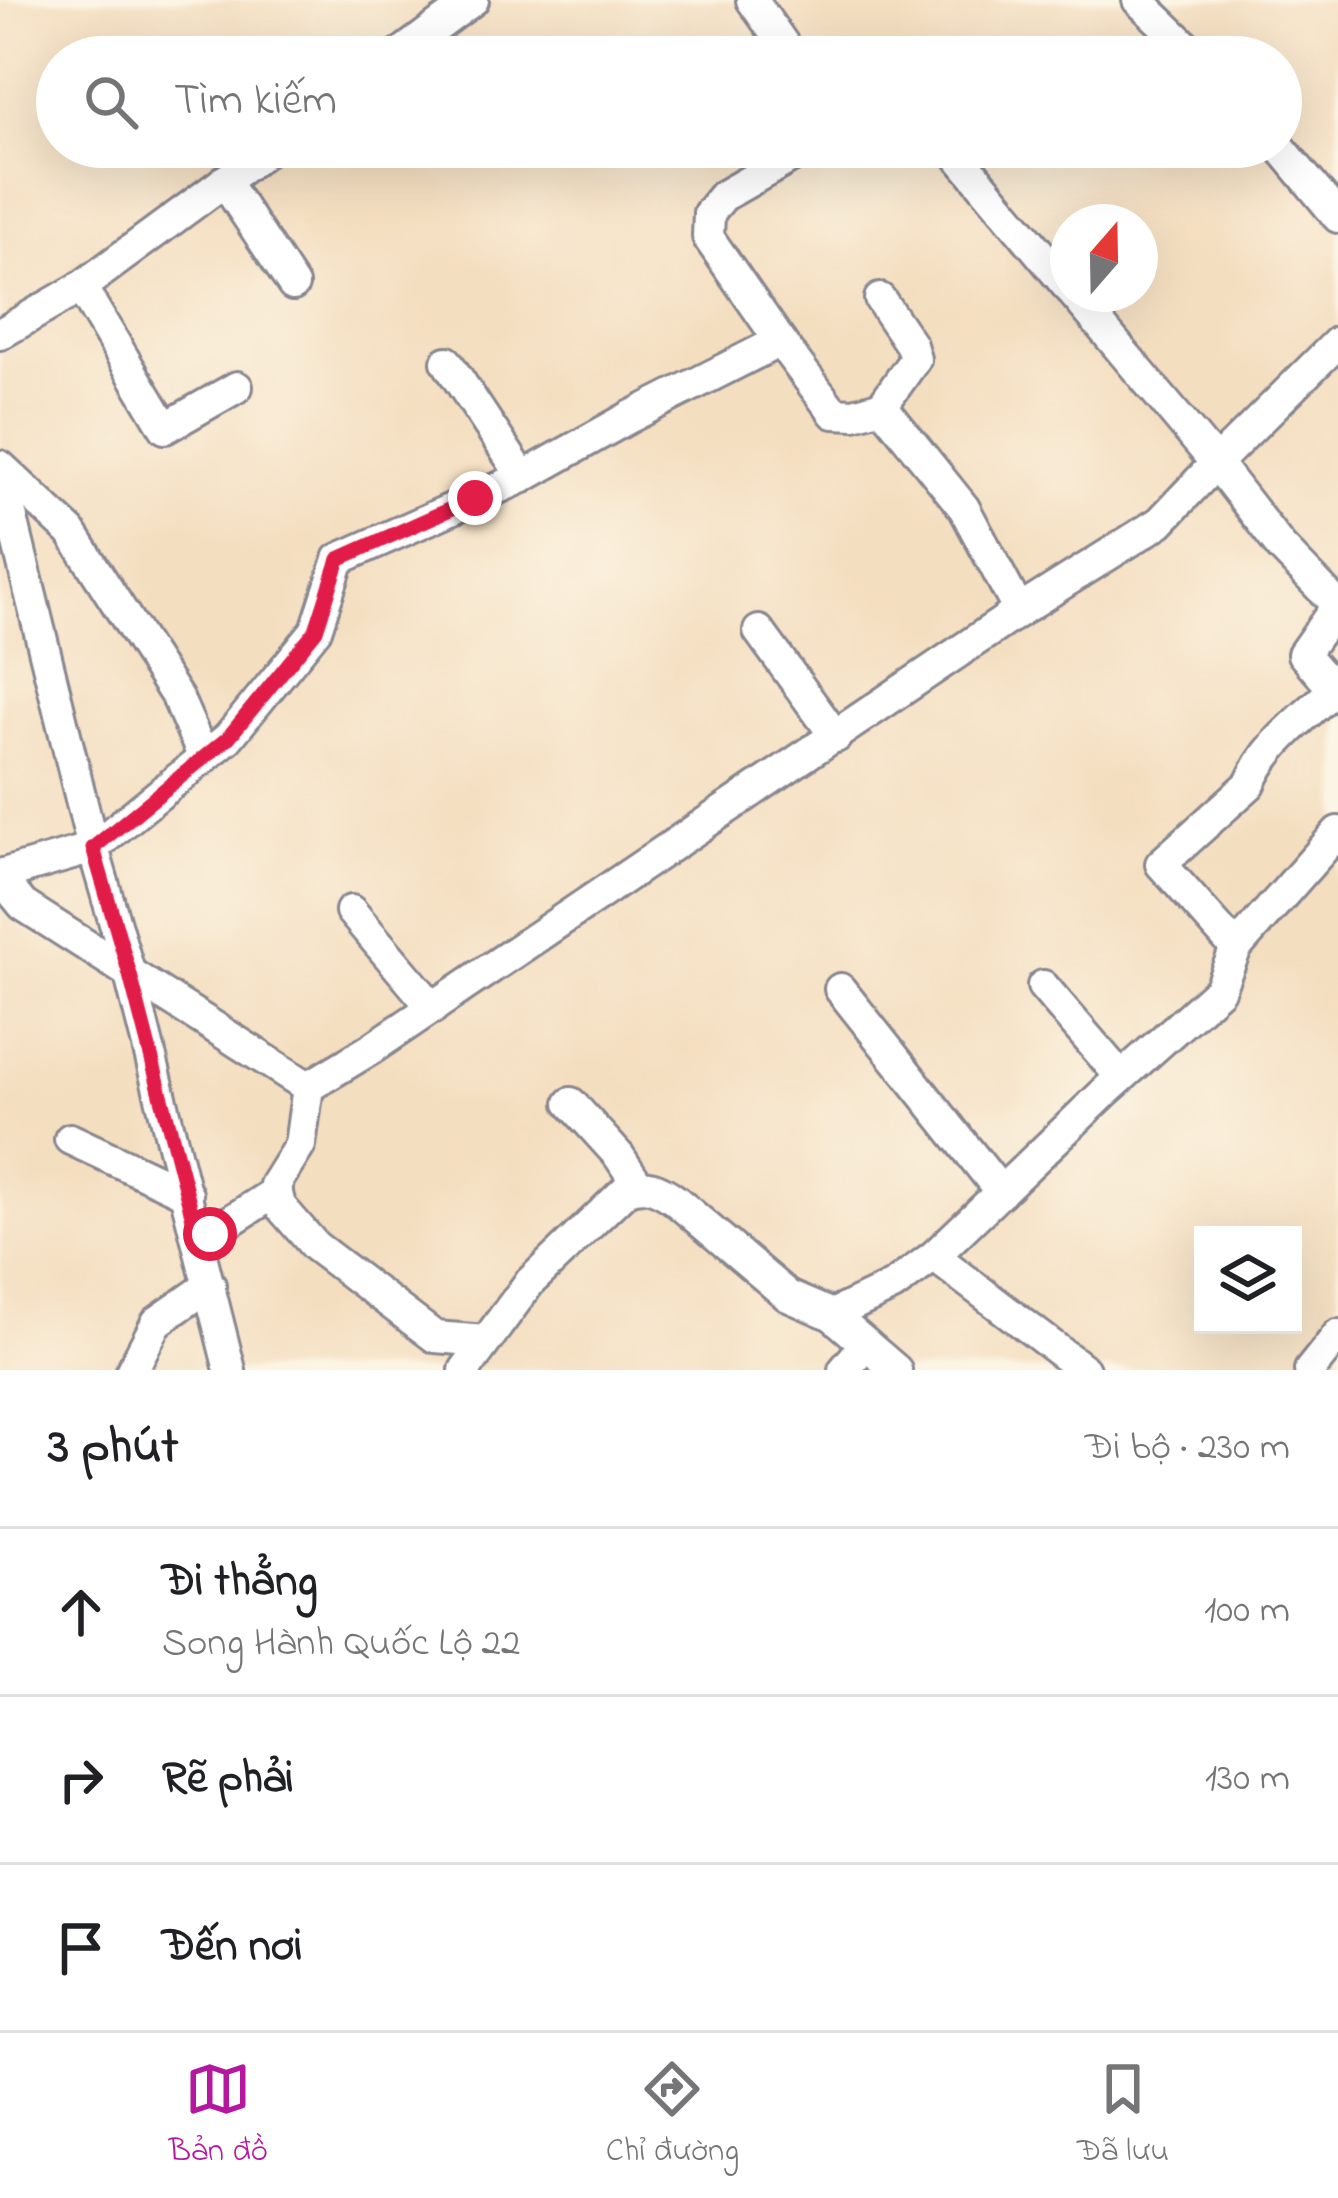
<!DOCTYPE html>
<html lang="vi">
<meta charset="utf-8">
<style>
body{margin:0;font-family:"Indie Flower",sans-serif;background:#f6f6f6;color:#202124}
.controls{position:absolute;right:36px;bottom:36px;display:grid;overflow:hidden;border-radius:0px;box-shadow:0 12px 48px #0002}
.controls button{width:108px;height:108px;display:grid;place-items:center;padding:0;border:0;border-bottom:3px solid #e0e0e0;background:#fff;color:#202124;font:60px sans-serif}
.compass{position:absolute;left:1050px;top:204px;width:108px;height:108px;border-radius:50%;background:#fff;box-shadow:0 12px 48px #0002;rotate:20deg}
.stop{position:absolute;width:36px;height:36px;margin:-27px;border:9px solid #e11d48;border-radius:50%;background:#fff}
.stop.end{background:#e11d48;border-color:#fff;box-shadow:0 3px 12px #0008}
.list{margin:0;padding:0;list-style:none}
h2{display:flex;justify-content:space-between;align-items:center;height:156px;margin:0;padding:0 48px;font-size:51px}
h2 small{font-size:39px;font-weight:400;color:#757577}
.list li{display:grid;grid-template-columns:78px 1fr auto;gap:36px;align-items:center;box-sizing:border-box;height:168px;padding:0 48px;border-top:3px solid #e0e0e0}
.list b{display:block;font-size:45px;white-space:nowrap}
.list p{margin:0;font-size:39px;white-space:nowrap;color:#757577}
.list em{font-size:39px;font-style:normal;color:#757577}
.icon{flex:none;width:66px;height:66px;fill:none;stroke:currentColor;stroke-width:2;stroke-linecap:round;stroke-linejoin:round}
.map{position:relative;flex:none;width:1338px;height:1370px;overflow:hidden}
.search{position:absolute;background:#fff;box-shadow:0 12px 48px #0002;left:36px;right:36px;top:36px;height:132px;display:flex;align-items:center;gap:30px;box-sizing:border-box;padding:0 42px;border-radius:66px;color:#757577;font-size:45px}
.sheet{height:660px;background:#fff}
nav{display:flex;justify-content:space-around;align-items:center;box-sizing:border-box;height:168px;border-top:3px solid #e0e0e0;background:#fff;font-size:33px;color:#757577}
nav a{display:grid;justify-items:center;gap:6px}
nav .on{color:#b5179e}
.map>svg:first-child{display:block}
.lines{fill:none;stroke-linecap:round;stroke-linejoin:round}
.minor-casing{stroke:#88868f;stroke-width:36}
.minor{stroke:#fff;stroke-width:30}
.route{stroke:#e11d48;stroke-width:15}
</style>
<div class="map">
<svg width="1338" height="1370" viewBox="0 0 1338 1370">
<rect width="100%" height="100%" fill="#fcf5e5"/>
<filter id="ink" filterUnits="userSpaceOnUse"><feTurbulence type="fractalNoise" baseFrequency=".00833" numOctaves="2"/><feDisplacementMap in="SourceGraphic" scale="24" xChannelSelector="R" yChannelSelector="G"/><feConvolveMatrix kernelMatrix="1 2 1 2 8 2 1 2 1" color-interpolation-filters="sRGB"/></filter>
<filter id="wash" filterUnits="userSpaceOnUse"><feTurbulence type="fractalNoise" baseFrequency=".004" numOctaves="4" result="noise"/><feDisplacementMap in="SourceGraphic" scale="48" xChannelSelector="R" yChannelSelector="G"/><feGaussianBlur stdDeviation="2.7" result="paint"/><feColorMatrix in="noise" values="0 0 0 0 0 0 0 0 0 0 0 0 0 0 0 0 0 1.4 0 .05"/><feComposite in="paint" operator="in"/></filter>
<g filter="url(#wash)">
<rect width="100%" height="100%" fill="#f4dec0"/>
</g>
<g filter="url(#ink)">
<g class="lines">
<g class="minor-casing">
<g id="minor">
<polyline points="752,0 783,44"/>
<polyline points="1138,0 1197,57"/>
<polyline points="396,57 473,0"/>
<polyline points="951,147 1068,287"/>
<polyline points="1280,147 1338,217"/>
<polyline points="224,181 293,285"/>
<polyline points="81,287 165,428 237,387"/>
<polyline points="1074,294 1216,463 1281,547 1338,606"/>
<polyline points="880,299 911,345 915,359 882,406"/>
<polyline points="0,334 81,287 271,147"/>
<polyline points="780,341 708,237 709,213 723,196 809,147"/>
<polyline points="447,362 523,477"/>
<polyline points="0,466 71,532 178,699 204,758"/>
<polyline points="0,470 93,848 130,975 230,1370"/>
<polyline points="1337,606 1303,654 1338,694"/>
<polyline points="759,631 836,737"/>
<polyline points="0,875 93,848 228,738 316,630 339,559 523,477 630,417 780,341 834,413 854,414 882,406 964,508 1019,611"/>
<polyline points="0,877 23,905 308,1087"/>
<polyline points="351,911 433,1008"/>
<path d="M1236,948L1161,864L1250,784C1265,745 1304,718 1333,690"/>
<polyline points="1043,986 1121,1077"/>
<polyline points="840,989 1001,1192"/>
<polyline points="308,1087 371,1049 1019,611 1160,522 1216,463 1338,342"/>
<polyline points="308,1087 300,1145 275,1185 280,1206 315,1246 435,1337 486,1341"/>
<polyline points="571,1103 619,1156 638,1185"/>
<polyline points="70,1139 187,1194"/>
<polyline points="200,1245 210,1234 277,1191"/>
<polyline points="934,1256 1084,1370"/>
<polyline points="832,1315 896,1370"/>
<polyline points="132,1370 157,1322 210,1285"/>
<path d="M465,1370L529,1283L627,1189C646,1182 660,1189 675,1200L788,1296L832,1315L893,1286L934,1256L1107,1090L1219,990L1236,948L1338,832"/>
<polyline points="844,1370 866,1344"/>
<polyline points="1310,1370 1338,1335"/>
</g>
</g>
<use href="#minor" class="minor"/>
</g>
</g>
<g class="lines" filter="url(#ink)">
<polyline class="route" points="210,1234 200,1245 130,975 93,848 228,738 316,630 339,559 475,498"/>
</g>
</svg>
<div class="controls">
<button><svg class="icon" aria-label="layers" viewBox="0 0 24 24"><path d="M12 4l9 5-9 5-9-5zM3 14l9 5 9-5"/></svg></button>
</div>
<svg class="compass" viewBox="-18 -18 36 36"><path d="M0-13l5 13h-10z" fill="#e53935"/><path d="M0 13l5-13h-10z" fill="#757577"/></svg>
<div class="stop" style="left:210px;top:1234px"></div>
<div class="stop end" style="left:475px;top:498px"></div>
<div class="search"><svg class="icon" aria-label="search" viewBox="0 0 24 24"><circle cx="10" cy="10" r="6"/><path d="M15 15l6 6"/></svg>Tìm kiếm</div>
</div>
<section class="sheet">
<h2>3 phút<small>Đi bộ · 230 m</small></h2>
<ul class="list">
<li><svg class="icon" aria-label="ahead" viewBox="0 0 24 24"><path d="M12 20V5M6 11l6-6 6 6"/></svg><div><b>Đi thẳng</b><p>Song Hành Quốc Lộ 22</p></div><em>100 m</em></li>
<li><svg class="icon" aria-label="right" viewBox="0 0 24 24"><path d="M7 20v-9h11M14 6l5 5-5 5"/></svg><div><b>Rẽ phải</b></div><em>130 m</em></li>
<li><svg class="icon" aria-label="arrive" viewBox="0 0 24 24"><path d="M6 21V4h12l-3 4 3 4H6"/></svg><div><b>Đến nơi</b></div></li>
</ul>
</section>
<nav>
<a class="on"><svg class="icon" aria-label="map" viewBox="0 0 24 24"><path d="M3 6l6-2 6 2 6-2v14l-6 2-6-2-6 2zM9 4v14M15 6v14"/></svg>Bản đồ</a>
<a><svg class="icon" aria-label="directions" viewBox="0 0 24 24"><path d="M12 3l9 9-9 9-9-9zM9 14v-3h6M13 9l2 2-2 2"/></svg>Chỉ đường</a>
<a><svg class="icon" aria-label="saved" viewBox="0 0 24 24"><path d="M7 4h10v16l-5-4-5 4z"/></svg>Đã lưu</a>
</nav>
